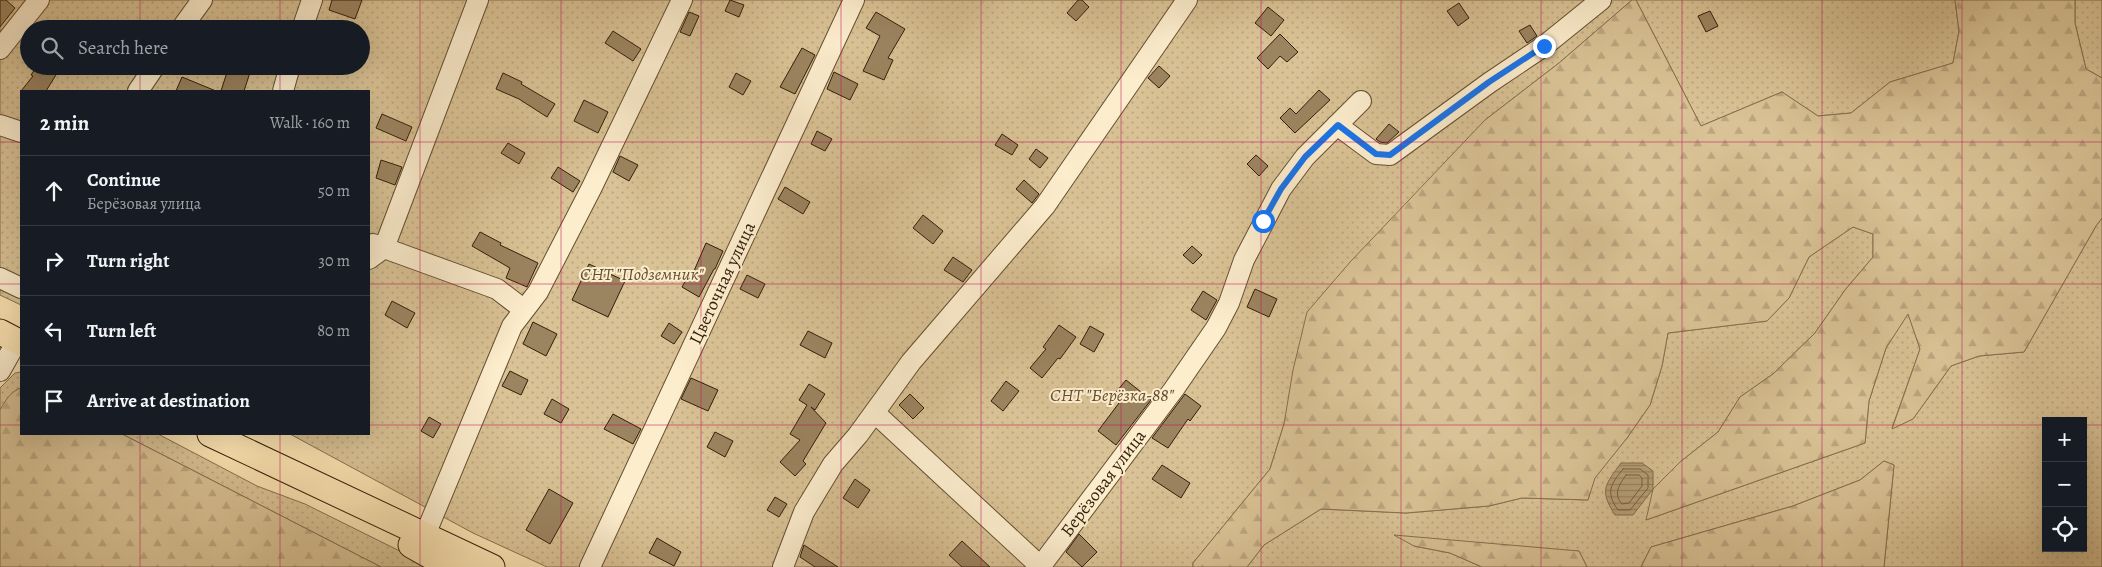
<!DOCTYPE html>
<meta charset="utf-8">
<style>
body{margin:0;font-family:Alegreya,serif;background:#20242c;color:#f1f3f6}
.controls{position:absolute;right:15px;bottom:15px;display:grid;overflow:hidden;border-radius:0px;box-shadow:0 5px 20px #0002}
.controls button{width:45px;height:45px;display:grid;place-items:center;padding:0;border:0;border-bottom:1px solid #363941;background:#171b24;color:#f1f3f6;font:25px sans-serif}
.stop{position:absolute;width:15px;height:15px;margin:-11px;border:4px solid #1a73e8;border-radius:50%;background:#fff}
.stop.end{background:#1a73e8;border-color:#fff;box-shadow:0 1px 5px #0008}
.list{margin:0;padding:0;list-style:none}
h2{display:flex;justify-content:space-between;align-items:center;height:65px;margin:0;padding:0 20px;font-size:21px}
h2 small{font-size:16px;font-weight:400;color:#9ea1a6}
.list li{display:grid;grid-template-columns:32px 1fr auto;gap:15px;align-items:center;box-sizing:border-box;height:70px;padding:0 20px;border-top:1px solid #363941}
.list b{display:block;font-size:19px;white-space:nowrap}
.list p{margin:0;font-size:16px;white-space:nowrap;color:#9ea1a6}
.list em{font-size:16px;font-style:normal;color:#9ea1a6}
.icon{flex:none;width:28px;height:28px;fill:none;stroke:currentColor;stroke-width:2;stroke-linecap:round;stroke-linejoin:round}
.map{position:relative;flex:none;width:2102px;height:567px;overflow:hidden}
.search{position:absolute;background:#171b24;box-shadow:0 5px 20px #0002;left:20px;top:20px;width:350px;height:55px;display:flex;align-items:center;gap:12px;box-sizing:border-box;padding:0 18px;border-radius:28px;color:#9ea1a6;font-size:19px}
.panel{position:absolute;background:#171b24;box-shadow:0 5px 20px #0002;left:20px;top:90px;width:350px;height:345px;border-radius:0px}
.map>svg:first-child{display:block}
.grass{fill:url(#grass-dots);stroke:#86704e;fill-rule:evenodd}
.forest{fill:url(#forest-firs);stroke:#86704e}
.water{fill:url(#water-rules);stroke:#826c4b}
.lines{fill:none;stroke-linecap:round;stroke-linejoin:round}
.shore{stroke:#755f40;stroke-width:1}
.building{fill:#9b8460;stroke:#331e08}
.minor-casing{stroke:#654f32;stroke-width:22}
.major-casing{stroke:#331e08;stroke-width:27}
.minor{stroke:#fcedcd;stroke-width:20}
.major{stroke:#fbe3b2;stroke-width:25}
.route{stroke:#1a73e8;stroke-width:6}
.grid{fill:none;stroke:#c2185b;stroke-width:1;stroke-opacity:0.55}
.labels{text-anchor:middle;stroke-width:4;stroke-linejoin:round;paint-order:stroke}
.park-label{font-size:18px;font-style:italic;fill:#654f32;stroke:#fcedcd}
.street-label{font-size:18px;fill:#331e08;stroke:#fcedcd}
</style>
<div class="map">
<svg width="2102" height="567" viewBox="0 0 2102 567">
<defs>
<pattern id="grass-dots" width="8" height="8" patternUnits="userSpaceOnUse" patternTransform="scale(1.25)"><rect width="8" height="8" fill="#d9c295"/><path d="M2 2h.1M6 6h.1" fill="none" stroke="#bba67f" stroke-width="1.8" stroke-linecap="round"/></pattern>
<pattern id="forest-firs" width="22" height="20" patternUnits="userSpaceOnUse" patternTransform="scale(1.25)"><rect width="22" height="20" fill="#d9c295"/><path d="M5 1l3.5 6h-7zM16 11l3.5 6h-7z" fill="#bba67f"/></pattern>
<pattern id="water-rules" width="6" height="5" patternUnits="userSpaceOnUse" patternTransform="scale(1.25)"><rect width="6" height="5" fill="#b7a078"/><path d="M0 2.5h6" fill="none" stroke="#958260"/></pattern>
</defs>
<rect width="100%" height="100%" fill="#fbe3b2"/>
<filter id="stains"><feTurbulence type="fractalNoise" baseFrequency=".004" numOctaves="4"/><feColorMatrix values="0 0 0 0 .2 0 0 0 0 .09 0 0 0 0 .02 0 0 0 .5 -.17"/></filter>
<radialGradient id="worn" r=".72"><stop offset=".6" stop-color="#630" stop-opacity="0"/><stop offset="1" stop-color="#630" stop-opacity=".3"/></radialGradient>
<g class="grass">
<path d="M0,0H1632L1559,63L1485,120L1284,424L1270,469L1193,563V567H547L473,533L290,434H369V91H21V305L0,295ZM29,29H361V66H29Z"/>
<polygon points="1636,0 1955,0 1959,31 1953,63 1890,82 1851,113 1818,116 1782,92 1701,126"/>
<polygon points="2075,0 2102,0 2102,78 2086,69 2075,23"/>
<path d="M2102,218V567H1884L1894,465L1884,461L1860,480L1793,506L1651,547L1641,567H1587L1579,551L1414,546L1450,553L1482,567H1247L1264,545L1321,509L1406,513L1489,506L1522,498L1588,500L1594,478L1627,438L1650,405L1662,366L1668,333L1767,321L1789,298L1809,257L1853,227L1873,234V257L1845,290L1815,333L1773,374L1740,397L1718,432L1680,462L1646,520L1865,443L1869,401L1886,348L1908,313L1920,349L1892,428L1913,419L1951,366L1979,356L2024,352L2096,226ZM2046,421H2083V548H2046Z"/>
<polygon points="21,372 21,388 16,390 0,410 0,388 15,373"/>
<polygon points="122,434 158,434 257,486 305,504 432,567 381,567"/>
</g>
<g class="forest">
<polygon points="1632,0 1636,0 1701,126 1782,92 1818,116 1851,113 1890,82 1953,63 1959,31 1955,0 2075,0 2075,23 2086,69 2102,78 2102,218 2096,226 2024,352 1979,356 1951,366 1913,419 1892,429 1920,349 1908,314 1886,348 1869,401 1865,443 1646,520 1653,489 1680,462 1718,432 1740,397 1773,374 1815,333 1845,290 1873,257 1873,234 1853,227 1809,257 1789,298 1767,321 1668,333 1662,366 1650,405 1627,438 1595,478 1588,500 1522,498 1489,506 1406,513 1321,509 1264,545 1247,567 1193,567 1193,563 1270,469 1284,424 1293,370 1307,312 1351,261 1485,120 1559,63"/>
<path d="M21,388V434H122L381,567H0V410C5,401 11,391 21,388Z"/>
<polygon points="1884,461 1894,465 1884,567 1641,567 1651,547 1793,506 1860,480"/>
<polygon points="1394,535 1579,551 1587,567 1482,567 1450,553 1414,546"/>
</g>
<path class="water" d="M1621,463H1642L1653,471V489L1633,515H1615C1599,490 1605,485 1621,463Z"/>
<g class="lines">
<g class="shore">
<path d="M1623,469H1640L1648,475V488L1630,510H1618C1605,492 1611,484 1623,469Z"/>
<path d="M1626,475H1639L1642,478V486L1629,503L1622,504C1613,494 1619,485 1626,475Z"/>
</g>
</g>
<g class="building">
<polygon points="0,0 6,0 15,8 0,27"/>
<polygon points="332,0 362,0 355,19 329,10"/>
<polygon points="730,0 744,5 739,17 725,11"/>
<polygon points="1078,0 1082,0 1089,7 1076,21 1067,13"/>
<polygon points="1459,3 1469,18 1458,26 1447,11"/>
<polygon points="1268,7 1284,20 1271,36 1255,23"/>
<polygon points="1710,11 1718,26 1706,32 1698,16"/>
<polygon points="689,12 699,16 690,36 680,32"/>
<polygon points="876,12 905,29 888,58 893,60 884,80 863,71 880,36 866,28"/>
<polygon points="1530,25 1537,36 1527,43 1519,31"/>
<polygon points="613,31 641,49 633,61 605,43"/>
<polygon points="1280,34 1298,52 1287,62 1280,56 1268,69 1257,58"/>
<polygon points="802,48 815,55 795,94 780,87"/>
<polygon points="37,66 52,66 59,70 46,91 21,91 33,76 31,75"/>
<polygon points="229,66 252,66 244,91 221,91"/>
<polygon points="1159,66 1170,76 1159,88 1148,78"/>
<polygon points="834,72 858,84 850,100 827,89"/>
<polygon points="503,73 522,82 521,84 555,104 547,117 519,99 496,89"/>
<polygon points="736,73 751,81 743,95 729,87"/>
<polygon points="182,77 216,91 176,91"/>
<polygon points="1319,90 1330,100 1295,133 1280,118 1290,108 1296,114"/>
<polygon points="584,100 608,112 598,133 574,121"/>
<polygon points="382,114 412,127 406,141 376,128"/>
<polygon points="1389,124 1399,132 1387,143 1380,142 1376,139"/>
<polygon points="817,131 832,139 825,151 811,144"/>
<polygon points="1002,134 1018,145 1012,155 995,145"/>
<polygon points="508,143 525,153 519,164 501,153"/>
<polygon points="1036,149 1048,158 1040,168 1029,159"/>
<polygon points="1256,155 1268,166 1259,176 1247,164"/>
<polygon points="620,156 638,165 629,181 613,172"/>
<polygon points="381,160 402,167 395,185 376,178"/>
<polygon points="558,167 580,181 573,192 551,178"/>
<polygon points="1024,180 1039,194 1032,203 1016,189"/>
<polygon points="785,187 810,202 803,214 778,199"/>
<polygon points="923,215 943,231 933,244 913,228"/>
<polygon points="480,232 501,243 500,245 538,263 527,287 506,278 510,268 472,246"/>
<polygon points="706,243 723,251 715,269 714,269 699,297 682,287 688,276 691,278"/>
<polygon points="1192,246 1202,255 1193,264 1183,255"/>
<polygon points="953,257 972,270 963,282 944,270"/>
<polygon points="589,264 625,281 608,317 572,300"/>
<polygon points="747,275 765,284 758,298 740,289"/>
<polygon points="1255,289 1277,299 1269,317 1247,307"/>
<polygon points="1203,291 1217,300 1206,320 1191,310"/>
<polygon points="392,301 415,313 407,328 385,315"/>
<polygon points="533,322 557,334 546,356 523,344"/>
<polygon points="669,323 682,332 674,344 661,336"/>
<polygon points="1059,325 1076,337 1060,359 1058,358 1042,378 1030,368 1046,349 1043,347"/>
<polygon points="1090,326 1104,334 1094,352 1080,344"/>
<polygon points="808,331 832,343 825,358 800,345"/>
<polygon points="510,371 528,380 521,395 502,386"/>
<polygon points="691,378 718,390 708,411 681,399"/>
<polygon points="1126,380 1151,400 1116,445 1098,431 1119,403 1112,397"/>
<polygon points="1006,381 1019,391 1003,411 991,401"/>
<polygon points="809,384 825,394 815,410 811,407 826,423 803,461 806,464 795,476 780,462 800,440 790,434 807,405 799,400"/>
<polygon points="910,394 924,408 913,419 899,405"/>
<polygon points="1185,394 1201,406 1190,421 1188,419 1168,448 1152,438"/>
<polygon points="552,399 569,409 561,423 544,414"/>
<polygon points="613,414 641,429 633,444 604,429"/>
<polygon points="429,417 441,424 433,438 421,431"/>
<polygon points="715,432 733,441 725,457 707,447"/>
<polygon points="1162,465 1190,483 1181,498 1152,479"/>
<polygon points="855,479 870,490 858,508 843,498"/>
<polygon points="549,489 573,503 550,544 526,530"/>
<polygon points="775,497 787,504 779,517 767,510"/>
<polygon points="1079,534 1097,552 1082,567 1066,552"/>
<polygon points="657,538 681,552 674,566 649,553"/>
<polygon points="962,541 990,567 962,567 949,555"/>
<polygon points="804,545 838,567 815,567 800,557"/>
</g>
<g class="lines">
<g class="minor-casing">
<g id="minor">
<polyline points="181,29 202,0"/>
<polyline points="302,29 312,0"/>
<polyline points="0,49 39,0"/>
<polyline points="138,91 155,66"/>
<polyline points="283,91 290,66"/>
<polyline points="0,125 21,132"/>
<polyline points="1337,125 1376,154 1390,155 1489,83 1544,46 1601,0"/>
<polyline points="373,244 497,289 523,309"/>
<polyline points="369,259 384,248 478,0"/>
<polyline points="0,278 21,288"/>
<polyline points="0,371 17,341"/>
<polyline points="875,413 1040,566"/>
<polyline points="425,535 512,326 538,292 592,187 682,0"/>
<polyline points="590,567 854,0"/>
<polyline points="783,567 804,512 833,464 858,435 911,362 1045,206 1187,0"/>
<polyline points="1040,567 1174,389 1216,328 1229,303 1244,260 1281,189 1305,157 1361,101"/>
</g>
</g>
<g class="major-casing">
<g id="major">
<polyline points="0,332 21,343"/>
<polyline points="210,434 492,567"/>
<polyline points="411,545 450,567"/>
</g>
</g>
<use href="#minor" class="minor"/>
<use href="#major" class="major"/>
</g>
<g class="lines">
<polyline class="route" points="1263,221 1281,189 1305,157 1338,125 1376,154 1390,155 1489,82 1544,46"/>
</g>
<path class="grid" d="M140,0V29M280,0V29M420,0V567M561,0V567M701,0V567M841,0V567M981,0V567M1121,0V567M1261,0V567M1401,0V567M1541,0V567M1682,0V567M1822,0V567M1962,0V567M140,66V91M280,66V91M0,142H21M369,142H2102M0,284H21M369,284H2102M0,425H21M369,425H2046M2083,425H2102M140,434V567M280,434V567"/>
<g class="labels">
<g class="park-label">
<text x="642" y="280">СНТ "Подземник"</text>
<text x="1112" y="401">СНТ "Берёзка-88"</text>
</g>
<g class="street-label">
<text transform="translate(722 283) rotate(-65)" y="6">Цветочная улица</text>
<text transform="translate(1103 483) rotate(-53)" y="6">Берёзовая улица</text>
</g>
</g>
<rect width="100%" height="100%" filter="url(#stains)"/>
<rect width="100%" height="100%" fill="url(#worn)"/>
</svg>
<div class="controls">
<button>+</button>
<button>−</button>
<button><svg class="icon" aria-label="locate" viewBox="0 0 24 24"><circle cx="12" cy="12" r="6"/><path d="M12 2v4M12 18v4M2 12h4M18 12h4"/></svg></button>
</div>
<div class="stop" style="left:1263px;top:221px"></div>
<div class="stop end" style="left:1544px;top:46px"></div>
<div class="search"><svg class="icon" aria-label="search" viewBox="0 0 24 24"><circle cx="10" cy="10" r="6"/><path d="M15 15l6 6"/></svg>Search here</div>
<section class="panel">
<h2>2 min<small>Walk · 160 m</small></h2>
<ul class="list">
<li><svg class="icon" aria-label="ahead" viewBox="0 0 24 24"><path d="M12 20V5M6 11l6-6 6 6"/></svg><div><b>Continue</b><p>Берёзовая улица</p></div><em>50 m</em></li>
<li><svg class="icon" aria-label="right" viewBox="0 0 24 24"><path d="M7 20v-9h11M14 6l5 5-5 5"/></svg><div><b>Turn right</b></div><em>30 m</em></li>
<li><svg class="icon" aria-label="left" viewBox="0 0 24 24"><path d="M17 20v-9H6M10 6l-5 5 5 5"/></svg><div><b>Turn left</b></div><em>80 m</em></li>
<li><svg class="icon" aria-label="arrive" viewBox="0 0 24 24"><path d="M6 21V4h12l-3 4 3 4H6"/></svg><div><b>Arrive at destination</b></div></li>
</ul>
</section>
</div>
